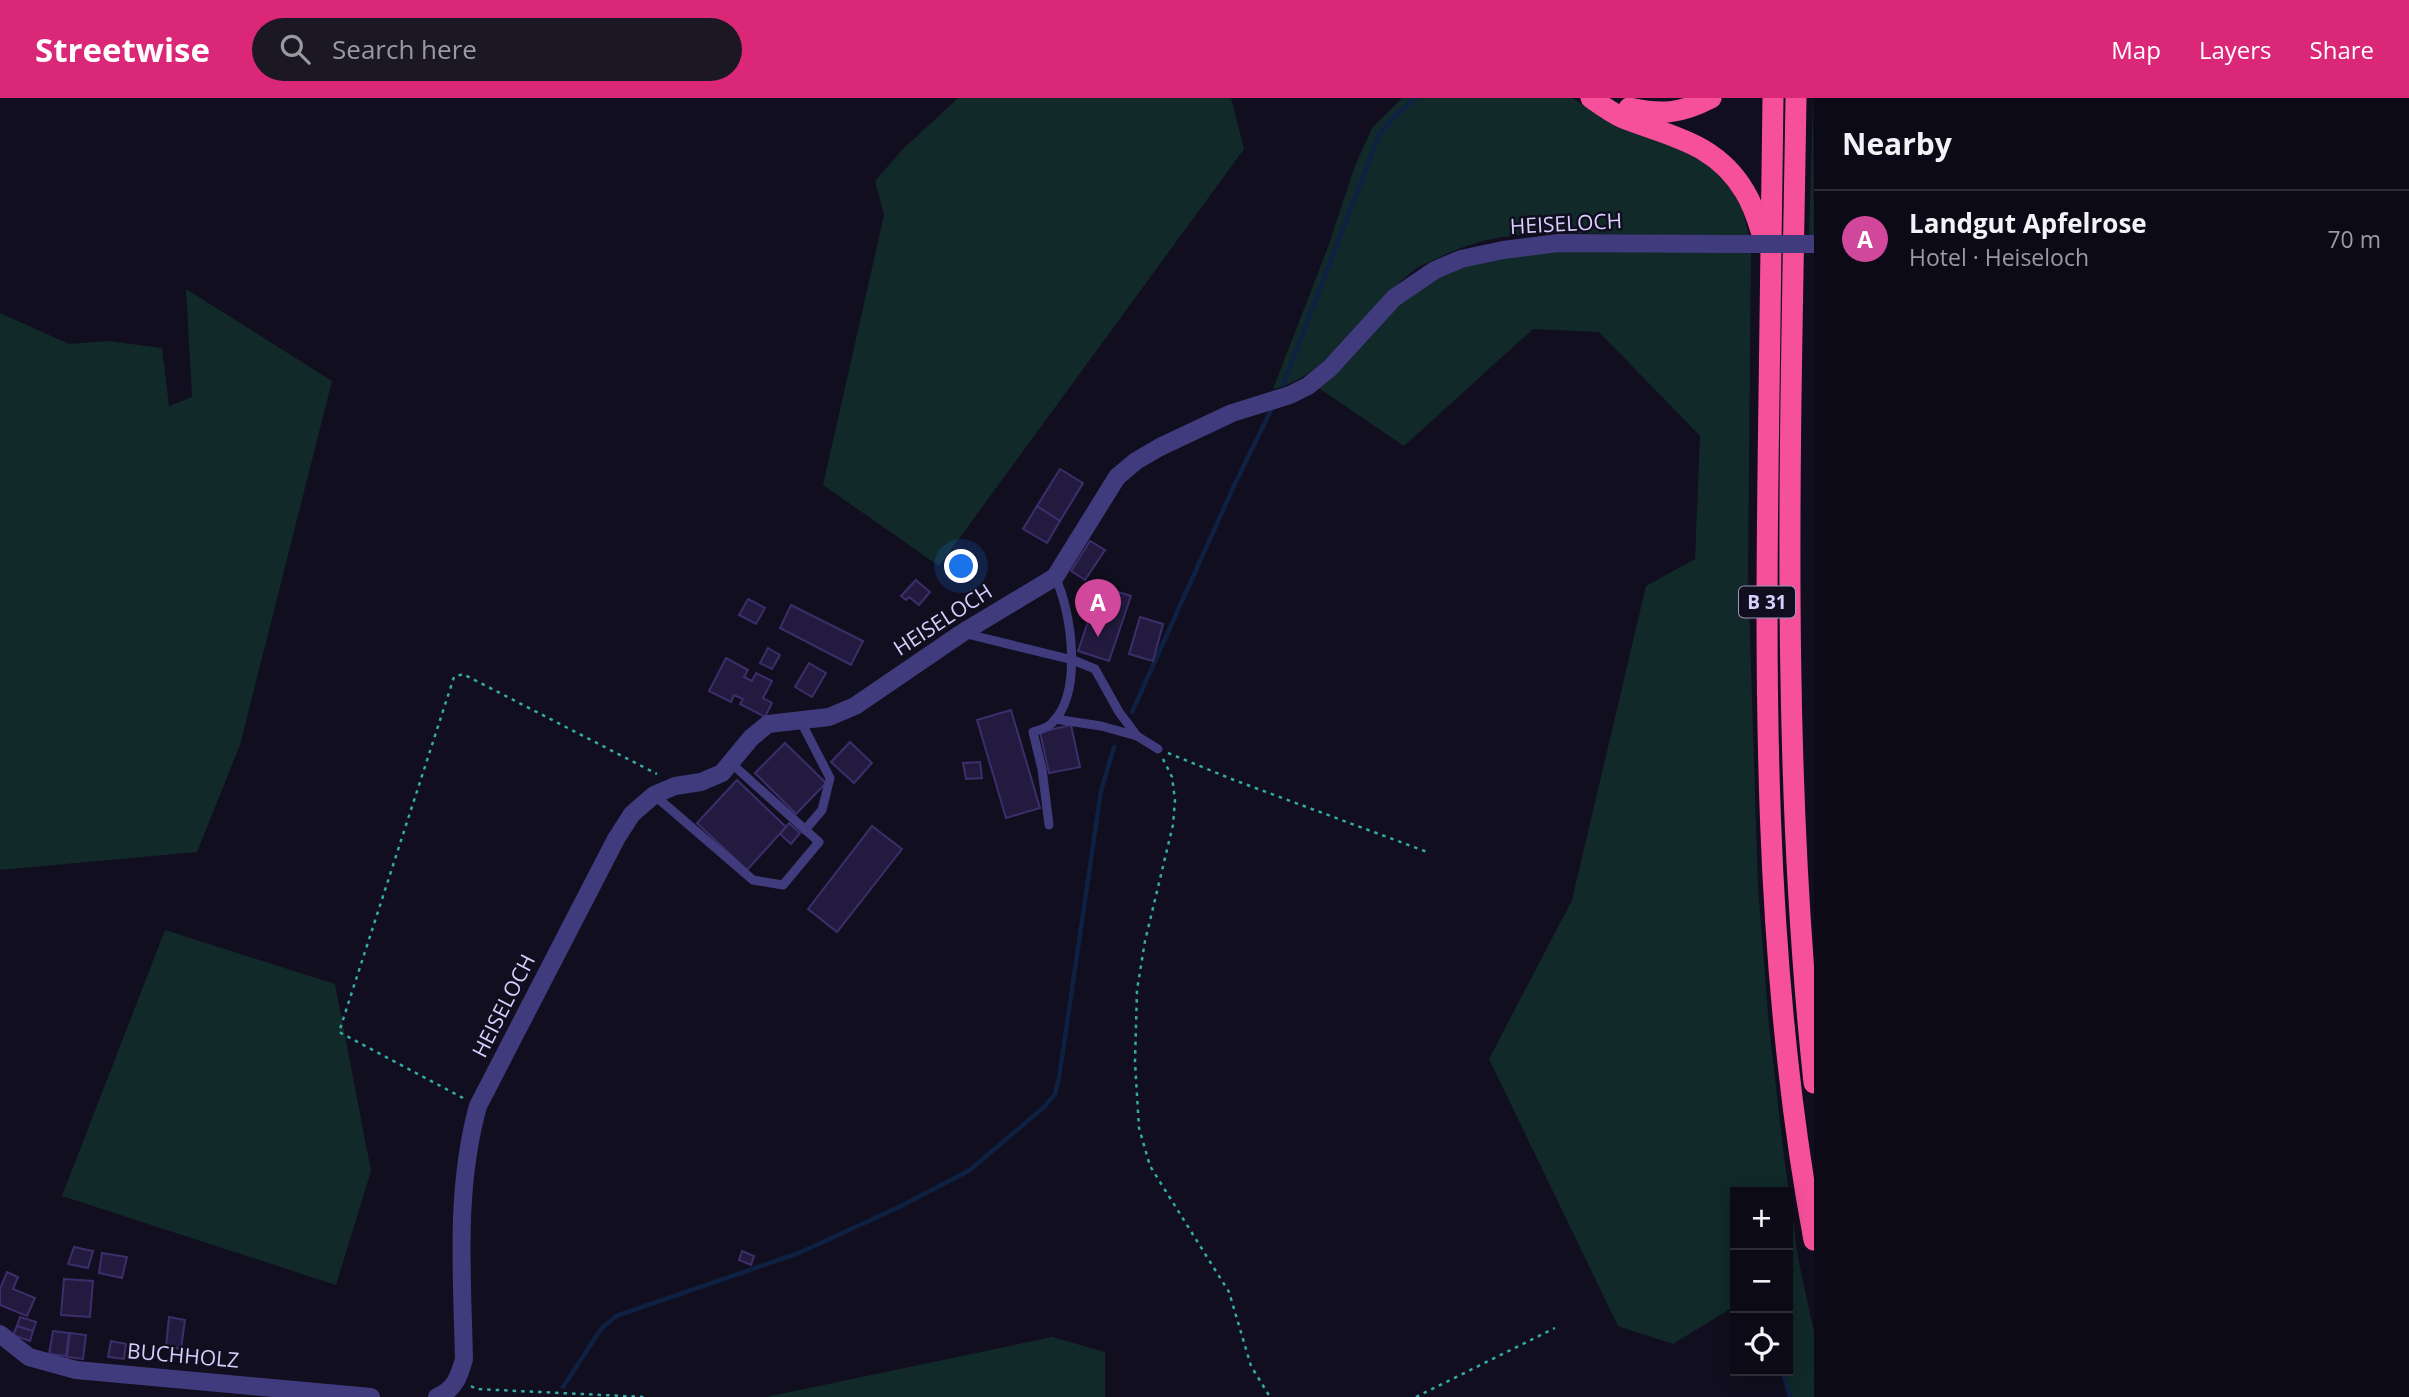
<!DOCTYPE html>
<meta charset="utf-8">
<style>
body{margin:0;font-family:"Open Sans",sans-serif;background:#1b1824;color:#f1f3f6}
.controls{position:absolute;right:21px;bottom:21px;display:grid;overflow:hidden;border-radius:0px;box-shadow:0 4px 18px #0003}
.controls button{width:63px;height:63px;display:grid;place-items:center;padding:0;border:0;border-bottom:2px solid #2d2b36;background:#0d0a17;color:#f1f3f6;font:35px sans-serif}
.you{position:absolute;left:962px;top:469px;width:24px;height:24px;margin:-18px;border:5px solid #fff;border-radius:50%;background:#1a73e8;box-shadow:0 0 0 10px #1a73e833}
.badge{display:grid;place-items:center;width:46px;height:46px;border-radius:50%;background:#db2777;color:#fff;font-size:23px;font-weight:700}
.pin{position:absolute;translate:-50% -58px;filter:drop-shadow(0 2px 4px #0008)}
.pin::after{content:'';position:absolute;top:37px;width:24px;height:21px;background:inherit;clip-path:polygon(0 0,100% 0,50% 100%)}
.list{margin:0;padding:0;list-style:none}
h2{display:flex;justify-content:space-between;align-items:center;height:91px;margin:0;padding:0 28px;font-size:30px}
h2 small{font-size:23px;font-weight:400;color:#9a9aa1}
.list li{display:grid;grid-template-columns:46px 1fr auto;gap:21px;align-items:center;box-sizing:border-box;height:98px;padding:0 28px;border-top:2px solid #2d2b36}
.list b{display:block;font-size:26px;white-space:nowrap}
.list p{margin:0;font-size:23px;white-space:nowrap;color:#9a9aa1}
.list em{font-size:23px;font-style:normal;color:#9a9aa1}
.icon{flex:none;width:38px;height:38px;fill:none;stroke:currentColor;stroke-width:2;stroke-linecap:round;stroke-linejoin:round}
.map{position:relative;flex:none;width:1814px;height:1299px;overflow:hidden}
header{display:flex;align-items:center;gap:42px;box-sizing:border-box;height:98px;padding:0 35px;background:#db2777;color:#fff}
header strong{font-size:33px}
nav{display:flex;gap:38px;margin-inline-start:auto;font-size:24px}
.search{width:490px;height:63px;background:#1b1824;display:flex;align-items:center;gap:18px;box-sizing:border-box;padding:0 24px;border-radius:38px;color:#9a9aa1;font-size:26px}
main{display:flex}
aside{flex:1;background:#0d0a17}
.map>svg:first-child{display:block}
.green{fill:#112929}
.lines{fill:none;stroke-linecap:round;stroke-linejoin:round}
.stream{stroke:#0f2142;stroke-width:4.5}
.building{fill:#231b3f;stroke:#3c2e6a;stroke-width:2}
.path{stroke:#34aba8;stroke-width:2.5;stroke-dasharray:3.5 5;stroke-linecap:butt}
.lane{stroke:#403b7c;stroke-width:9}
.street{stroke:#403b7c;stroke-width:18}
.highway{stroke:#f6509a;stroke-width:21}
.street-bridge{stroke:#403b7c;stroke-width:18}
.labels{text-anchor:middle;stroke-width:5;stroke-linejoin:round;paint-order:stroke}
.shield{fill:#110e1f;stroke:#9a95ba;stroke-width:2}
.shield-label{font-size:19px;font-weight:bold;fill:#d5cffc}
.street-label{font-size:21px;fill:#d5cffc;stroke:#110e1f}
</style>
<header>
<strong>Streetwise</strong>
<div class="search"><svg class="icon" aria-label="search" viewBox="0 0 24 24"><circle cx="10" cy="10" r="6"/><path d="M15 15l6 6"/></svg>Search here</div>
<nav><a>Map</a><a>Layers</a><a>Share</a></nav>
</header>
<main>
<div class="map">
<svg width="1814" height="1299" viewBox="0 0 1814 1299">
<rect width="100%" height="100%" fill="#110e1f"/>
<g class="green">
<polygon points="958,0 1231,0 1244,51 939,468 823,387 884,117 875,83 902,52"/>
<path d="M1402,0H1572L1606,22L1666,41L1713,67L1741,105L1749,138C1706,138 1664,137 1621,136C1555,135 1499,129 1438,160C1430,164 1421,167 1414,172C1369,207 1330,279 1273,291L1328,149L1355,68L1372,30Z"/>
<polygon points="1813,0 1814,139 1809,139"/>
<polygon points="1507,150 1751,152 1748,475 1758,788 1769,928 1784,1059 1799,1165 1814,1234 1814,1299 1791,1299 1783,1273 1788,1273 1788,1094 1735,1094 1735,1208 1673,1246 1618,1228 1489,961 1572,802 1646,488 1695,461 1700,338 1599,234 1533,231 1404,348 1317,289 1374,227 1433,177"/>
<polygon points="186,191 332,283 240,647 197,754 0,772 0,215 69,246 108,243 162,250 169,308 192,299"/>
<polygon points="165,832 335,886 371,1073 336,1187 62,1098"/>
<polygon points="1052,1239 1105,1254 1105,1299 766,1299"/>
</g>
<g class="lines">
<g class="stream">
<polyline points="1283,287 1379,37 1395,18 1416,0"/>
<polyline points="1132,614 1233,390 1272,310"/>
<polyline points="1783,1273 1790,1299"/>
<polyline points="563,1289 601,1231 616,1218 799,1155 897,1110 970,1072 1044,1009 1055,996 1059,980 1101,693 1114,649"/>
</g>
</g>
<g class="building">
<polygon points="1060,371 1083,385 1060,423 1037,408"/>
<polygon points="1037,408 1060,423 1047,445 1023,431"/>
<polygon points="1090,443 1105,452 1085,482 1071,473"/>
<polygon points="916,482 930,494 919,507 909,499 906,502 901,498"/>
<polygon points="1103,489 1131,498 1109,563 1078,553 1091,515 1095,516"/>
<polygon points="748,501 765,510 756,526 739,517"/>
<polygon points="791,507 863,543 851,567 780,530"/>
<polygon points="1140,519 1163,526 1153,563 1129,556"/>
<polygon points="768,550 780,557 772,571 760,565"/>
<polygon points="726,560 748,572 744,579 752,583 756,575 772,583 763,600 772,605 765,619 740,606 743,601 734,597 731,604 709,593"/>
<polygon points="809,565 826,575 812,599 795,589"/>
<polygon points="1011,612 1040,710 1006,720 977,622"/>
<polygon points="1071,627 1080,669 1049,675 1040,634"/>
<polygon points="850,644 872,665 854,685 831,664"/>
<polygon points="785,645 826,685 796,716 755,675"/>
<polygon points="980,664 982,680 966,681 963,665"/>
<polygon points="737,682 786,729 747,772 697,725"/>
<polygon points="789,725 800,735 791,746 780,736"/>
<polygon points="872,728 902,751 837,834 808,811"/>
<polygon points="74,1149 93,1153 88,1170 68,1166"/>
<polygon points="742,1153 754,1158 751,1167 739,1162"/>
<polygon points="102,1155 127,1159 122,1180 99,1175"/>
<polygon points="7,1174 18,1179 13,1191 35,1200 27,1218 0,1207 0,1191"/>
<polygon points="64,1181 93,1183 90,1219 61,1217"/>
<polygon points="20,1219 36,1224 33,1233 17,1228"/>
<polygon points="169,1219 185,1222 181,1251 166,1249"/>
<polygon points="17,1228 33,1233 30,1243 13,1237"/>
<polygon points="53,1233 69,1235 66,1258 49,1256"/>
<polygon points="70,1235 86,1237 83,1261 67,1259"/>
<polygon points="111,1243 126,1246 124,1261 108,1259"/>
</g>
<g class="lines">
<g class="path">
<polyline points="1168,655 1234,682 1430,755"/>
<polyline points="1163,661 1172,679 1175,702 1173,727 1145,843 1137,892 1135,964 1139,1030 1150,1068 1229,1194 1251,1268 1270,1299"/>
<polyline points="463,1000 339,934 454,579 463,576 657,676"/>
<polyline points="471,1288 476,1291 645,1299"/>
<polyline points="1416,1299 1555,1230"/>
</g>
<g class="lane">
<polyline points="963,535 1073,562 1095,571 1119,614 1137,638 1158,651"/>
<polyline points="1055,621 1101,628 1137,638"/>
<polyline points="800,622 830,680 822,712 805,732"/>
<polyline points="654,697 753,782 783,787 819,744 732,666"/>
<path d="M1049,727L1042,671L1033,634C1039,632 1048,630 1052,625C1083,595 1072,514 1055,479"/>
</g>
<g class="street">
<polyline points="0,1236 29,1259 76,1272 371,1299"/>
<path d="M437,1299C455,1291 459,1279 464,1261C462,1176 455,1091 478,1008L616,741L632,716L654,697L675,688L701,684L722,675L751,640L768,626L829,619L855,608L962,535L1055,479L1117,379L1136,363L1160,349L1232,315L1290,297L1308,288L1330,270L1394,200L1435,172L1461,161L1503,152L1558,145L1727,146"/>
</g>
<g class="highway">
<path d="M1591,0C1601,7 1612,15 1623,20C1672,39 1716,45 1745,94C1755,110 1759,127 1765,145"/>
<path d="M1773,0C1771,100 1771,199 1769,299C1765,580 1762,865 1814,1142"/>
<path d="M1796,0C1791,328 1779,658 1814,985"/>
<path d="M1629,10C1662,17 1680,16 1711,0"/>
</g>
<polyline class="street-bridge" points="1727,146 1814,146"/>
</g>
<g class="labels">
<rect class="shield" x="1739" y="488.5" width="56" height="31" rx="5"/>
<g class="shield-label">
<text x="1767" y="511">B 31</text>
</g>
<g class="street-label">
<text transform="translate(1566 126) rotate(-3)" y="7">HEISELOCH</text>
<text transform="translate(943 522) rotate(-33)" y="7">HEISELOCH</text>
<text transform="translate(504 908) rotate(-63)" y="7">HEISELOCH</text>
<text transform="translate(183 1258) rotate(5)" y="7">BUCHHOLZ</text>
</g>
</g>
</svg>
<div class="controls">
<button>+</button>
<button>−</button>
<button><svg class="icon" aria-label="locate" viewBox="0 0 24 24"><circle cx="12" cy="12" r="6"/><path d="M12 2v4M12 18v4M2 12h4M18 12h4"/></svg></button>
</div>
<div class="you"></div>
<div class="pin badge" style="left:1098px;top:539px;background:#d1479c">A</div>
</div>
<aside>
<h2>Nearby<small></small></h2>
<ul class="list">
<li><span class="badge" style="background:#d1479c">A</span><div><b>Landgut Apfelrose</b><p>Hotel · Heiseloch</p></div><em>70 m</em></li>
</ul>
</aside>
</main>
